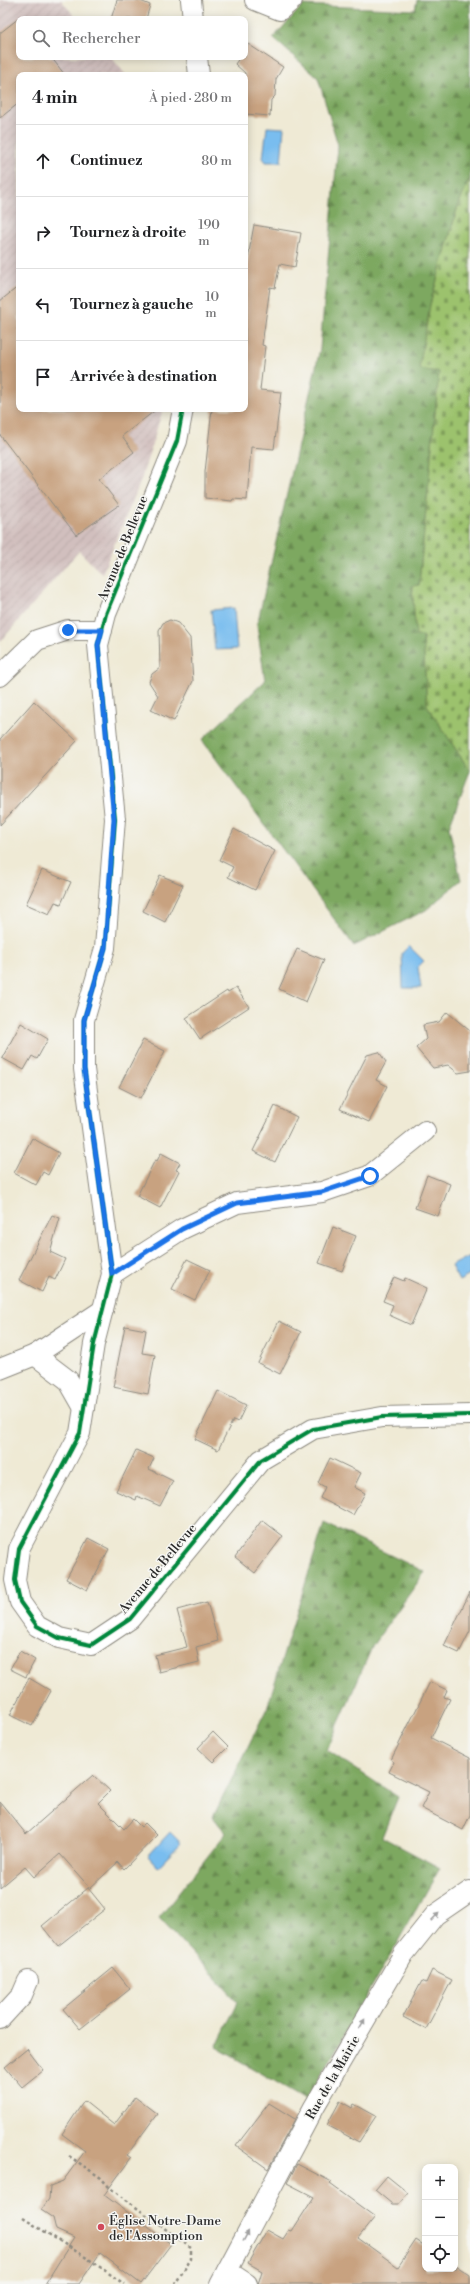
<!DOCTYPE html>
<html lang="fr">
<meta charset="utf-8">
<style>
body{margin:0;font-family:"Libre Bodoni",serif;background:#f6f6f6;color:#202124}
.controls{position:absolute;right:12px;bottom:12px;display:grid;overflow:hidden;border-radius:8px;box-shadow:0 2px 10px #0003}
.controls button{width:36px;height:36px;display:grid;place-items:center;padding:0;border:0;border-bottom:1px solid #e0e0e0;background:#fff;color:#202124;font:20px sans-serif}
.stop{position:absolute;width:12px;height:12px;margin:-9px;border:3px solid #1a73e8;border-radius:50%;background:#fff}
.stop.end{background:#1a73e8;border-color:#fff;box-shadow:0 1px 4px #0008}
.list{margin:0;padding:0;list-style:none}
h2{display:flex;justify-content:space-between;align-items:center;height:52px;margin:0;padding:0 16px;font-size:17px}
h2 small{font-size:13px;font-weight:400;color:#757577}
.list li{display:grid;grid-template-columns:26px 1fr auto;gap:12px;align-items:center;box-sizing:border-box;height:72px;padding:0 16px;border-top:1px solid #e0e0e0}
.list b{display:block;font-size:15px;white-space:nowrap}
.list em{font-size:13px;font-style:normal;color:#757577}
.icon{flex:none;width:22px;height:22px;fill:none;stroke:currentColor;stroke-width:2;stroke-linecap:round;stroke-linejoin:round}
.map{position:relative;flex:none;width:470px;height:2284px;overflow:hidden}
.search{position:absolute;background:#fff;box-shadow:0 2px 10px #0003;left:16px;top:16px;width:232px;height:44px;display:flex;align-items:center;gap:10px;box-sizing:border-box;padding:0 14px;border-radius:8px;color:#757577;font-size:15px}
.panel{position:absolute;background:#fff;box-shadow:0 2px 10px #0003;left:16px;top:72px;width:232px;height:340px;border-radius:8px}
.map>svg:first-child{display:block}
.industrial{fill:url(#industrial-furrows)}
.forest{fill:url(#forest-firs);stroke:#546a46}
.cemetery{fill:url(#cemetery-stones);stroke:#64764c}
.water{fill:#79bdef;stroke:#52748d}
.building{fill:#c8a280}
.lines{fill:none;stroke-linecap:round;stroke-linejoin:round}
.minor-casing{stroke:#8d8a80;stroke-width:22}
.path{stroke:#8d8a80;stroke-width:2.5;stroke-dasharray:3 3;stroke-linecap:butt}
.minor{stroke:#fff;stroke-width:20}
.cycleway-casing{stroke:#f6f6f2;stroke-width:6}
.cycleway{stroke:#00873e;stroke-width:4}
.oneway{fill:#a0a0a0}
.route{stroke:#1a73e8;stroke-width:5}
.poi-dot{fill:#d1495b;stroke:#f6f6f2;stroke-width:1.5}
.labels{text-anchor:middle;stroke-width:3;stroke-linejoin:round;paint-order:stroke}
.street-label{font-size:13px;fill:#2b2b2b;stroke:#f6f6f2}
.poi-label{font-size:13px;fill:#2b2b2b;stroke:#f6f6f2;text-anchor:start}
</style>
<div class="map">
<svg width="470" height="2284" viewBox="0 0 470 2284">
<defs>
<pattern id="industrial-furrows" width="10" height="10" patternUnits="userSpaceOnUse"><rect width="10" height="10" fill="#d1bfbe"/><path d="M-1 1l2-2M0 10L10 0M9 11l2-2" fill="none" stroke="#b4a4a3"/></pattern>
<pattern id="forest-firs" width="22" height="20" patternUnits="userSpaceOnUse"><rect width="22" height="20" fill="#7da860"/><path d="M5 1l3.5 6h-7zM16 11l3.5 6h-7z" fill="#67894f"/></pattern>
<pattern id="cemetery-stones" width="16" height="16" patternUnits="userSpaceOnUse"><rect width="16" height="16" fill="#9cc26d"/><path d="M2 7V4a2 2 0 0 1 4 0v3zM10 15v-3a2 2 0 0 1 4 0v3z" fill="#7f9e5a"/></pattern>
</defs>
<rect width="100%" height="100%" fill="#f6f6f2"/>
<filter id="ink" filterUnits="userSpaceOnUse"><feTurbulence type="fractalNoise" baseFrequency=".025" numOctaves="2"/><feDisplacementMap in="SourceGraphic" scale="8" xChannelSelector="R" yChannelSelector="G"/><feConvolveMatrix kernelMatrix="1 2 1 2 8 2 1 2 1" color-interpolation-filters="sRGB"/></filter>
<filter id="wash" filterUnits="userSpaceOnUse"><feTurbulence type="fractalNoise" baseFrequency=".012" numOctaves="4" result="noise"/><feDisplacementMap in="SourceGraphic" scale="16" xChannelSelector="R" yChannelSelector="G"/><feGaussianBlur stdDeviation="0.9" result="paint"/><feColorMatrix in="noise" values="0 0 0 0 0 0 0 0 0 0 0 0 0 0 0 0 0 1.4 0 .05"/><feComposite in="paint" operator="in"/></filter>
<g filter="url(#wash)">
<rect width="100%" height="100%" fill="#efead5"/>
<polygon class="industrial" points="0,0 61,0 77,19 19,19 19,57 111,57 126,75 19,75 19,409 163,409 140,483 102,574 79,551 0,642"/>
<g class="forest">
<polygon points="417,0 470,0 470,178 458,206 430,305 439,372 419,585 412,586 416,636 423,635 427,705 470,771 449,827 461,880 426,910 354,946 202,740 265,681 257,625 320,349 338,145 318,78 273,38 303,5 415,10"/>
<polygon points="324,1523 425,1572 373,1645 327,1750 398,1797 382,1837 440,1868 307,2100 216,2047 238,2002 159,1918 226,1833 213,1817 267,1708"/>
</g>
<polygon class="cemetery" points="470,178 470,771 427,705 423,636 416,636 412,586 419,585 439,372 419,369 430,305 458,206"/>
<g class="water">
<polygon points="267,127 284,128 281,162 266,162 263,158"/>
<polygon points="234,608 237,649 215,650 211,610"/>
<polygon points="409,946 424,961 418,967 421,988 403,988 402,953"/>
<polygon points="470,1256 470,1275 459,1281 451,1266"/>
<polygon points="170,1832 181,1843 158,1867 148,1856"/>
</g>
<g id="blocks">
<g class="building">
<polygon points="117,0 138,0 150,5 146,19 111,19"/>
<polygon points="19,18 19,57 51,57 65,75 19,75 19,103 0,118 0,33"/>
<polygon points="248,44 283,67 276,79 275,96 271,100 270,116 245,114 245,73 235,64 240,57 245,57 245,48"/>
<polygon points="254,225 301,233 295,267 280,264 275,288 270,287 262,345 265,346 260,390 281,392 274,449 251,447 247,500 233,499 232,501 205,498 205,472 212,409 245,409 245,274"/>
<polygon points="19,286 19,409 157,409 122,436 134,452 99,479 119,505 76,535 0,435 0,301"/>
<polygon points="170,620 178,623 190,638 193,681 174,721 151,710 158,696 149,682 152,674 160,668 159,630 163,623"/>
<polygon points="34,701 77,741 0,825 0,739"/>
<polygon points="234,829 275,851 255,890 228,877 233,867 219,860"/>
<polygon points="42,870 71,882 61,904 55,902 49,914 26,904"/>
<polygon points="160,875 183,885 165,922 143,911"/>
<polygon points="297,949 324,960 306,1002 279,989"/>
<polygon points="236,988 249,1007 200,1039 186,1018 227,991 228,993"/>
<polygon points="447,1012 470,1031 470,1071 458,1073 448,1065 433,1068 416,1048 426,1039 423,1025 439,1022"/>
<polygon points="21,1023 48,1039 37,1059 32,1056 24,1070 2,1058"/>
<polygon points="143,1040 165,1051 141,1098 119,1087"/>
<polygon points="379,1052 386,1062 376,1080 387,1086 369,1122 340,1109 367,1055"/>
<polygon points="275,1106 297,1117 275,1162 253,1151"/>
<polygon points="32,1138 59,1153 48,1175 43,1172 36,1185 14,1173"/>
<polygon points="161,1153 180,1163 176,1170 179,1171 160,1208 137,1196 155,1160 157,1161"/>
<polygon points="427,1175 450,1184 438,1216 415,1208"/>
<polygon points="52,1215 60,1218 50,1252 65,1259 55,1280 49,1277 42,1292 19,1280"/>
<polygon points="333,1227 356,1236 342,1271 319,1263"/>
<polygon points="187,1259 210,1270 195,1300 172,1289"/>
<polygon points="394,1277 404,1281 405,1278 427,1288 411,1325 389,1315 393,1305 383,1301"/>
<polygon points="279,1321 301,1332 280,1374 258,1363"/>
<polygon points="125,1326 146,1330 142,1353 155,1355 148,1394 113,1387"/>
<polygon points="218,1391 246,1405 238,1422 233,1420 218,1450 195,1439"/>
<polygon points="136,1450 154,1458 149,1469 173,1481 160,1506 137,1496 136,1500 116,1491"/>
<polygon points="330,1458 361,1473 354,1487 365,1493 353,1515 320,1498 325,1487 318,1483"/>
<polygon points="262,1520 283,1536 255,1573 235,1557"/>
<polygon points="88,1538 109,1549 87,1590 66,1579"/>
<polygon points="470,1592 470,1631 459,1653 444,1646"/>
<polygon points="207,1602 218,1641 196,1647 199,1662 159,1672 155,1655 187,1647 177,1610"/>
<polygon points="20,1651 35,1660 26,1677 10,1669"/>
<polygon points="29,1678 51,1691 32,1726 10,1715"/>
<polygon points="430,1682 447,1690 444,1697 450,1699 431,1738 470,1758 470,1815 463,1830 421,1808 429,1792 389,1772 394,1762 391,1760"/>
<polygon points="213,1732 228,1747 213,1762 198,1748"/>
<polygon points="93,1775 110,1791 98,1803 124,1829 133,1819 141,1827 145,1823 157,1835 124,1869 118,1862 90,1888 60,1854 34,1877 25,1867 0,1888 0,1802 26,1834"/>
<polygon points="88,1888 105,1909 58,1946 42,1926"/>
<polygon points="113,1968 130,1989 80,2029 63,2009"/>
<polygon points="432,1970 452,1980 426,2029 403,2017 422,1981 426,1983"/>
<polygon points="27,2049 43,2070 22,2087 5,2067"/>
<polygon points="135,2097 157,2114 127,2155 131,2158 104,2195 171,2244 141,2284 100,2253 79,2284 45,2284 74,2238 56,2230 53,2218 41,2210 49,2199 50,2186 63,2181 85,2151 62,2134 84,2101 114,2125"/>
<polygon points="340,2101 352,2108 354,2104 376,2116 359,2142 327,2125"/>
<polygon points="269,2103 295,2119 268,2169 236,2146"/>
<polygon points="297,2164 332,2182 330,2184 375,2217 358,2238 398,2267 416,2240 425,2246 425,2269 455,2269 455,2265 470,2275 470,2284 258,2284 262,2271 248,2263 267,2230 283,2239 289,2230 292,2231 314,2197 287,2183"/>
<polygon points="387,2176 408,2193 399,2204 392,2204 375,2190"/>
</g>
</g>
</g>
<g filter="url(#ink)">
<use href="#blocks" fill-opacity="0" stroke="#8d8a80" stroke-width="1"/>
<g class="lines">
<g class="minor-casing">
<g id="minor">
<polyline points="191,0 193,19"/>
<polyline points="255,0 280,10 292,0"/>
<polyline points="197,57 199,75"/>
<polyline points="183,409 177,441 106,614 98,645 115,819 105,948 84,1020 84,1069 112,1274 94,1344 80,1433 19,1549 15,1580 20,1602 37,1626 59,1638 91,1645 130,1619 261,1460 313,1429 382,1417 470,1415"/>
<polyline points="0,676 37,640 68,630 102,630"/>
<polyline points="112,1274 182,1229 237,1203 322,1192 369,1176 425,1131"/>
<polyline points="35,1355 68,1380 84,1408"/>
<polyline points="0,1369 35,1355 103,1310"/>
<polyline points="0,2019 22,1995 28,1981"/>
<polyline points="227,2271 247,2284"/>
<polyline points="220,2284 314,2107 403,1955 435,1915 470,1891"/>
</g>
</g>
<g class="path">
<polyline points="69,2156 101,2178 110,2188 191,2248 191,2259 175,2284"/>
<polyline points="23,2218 90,2260 124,2284"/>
</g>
<use href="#minor" class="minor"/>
<g class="cycleway-casing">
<polyline id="cycleway" points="183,409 177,441 106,614 98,645 115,819 105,948 84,1020 84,1069 112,1274 94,1344 80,1433 19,1549 15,1580 20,1602 37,1626 59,1638 91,1645 130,1619 261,1460 313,1429 382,1417 470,1415"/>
</g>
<use href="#cycleway" class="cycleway"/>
</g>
<defs><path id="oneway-solid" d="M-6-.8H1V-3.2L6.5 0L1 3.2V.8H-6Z"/></defs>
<g class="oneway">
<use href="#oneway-solid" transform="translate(435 1917) rotate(-45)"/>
<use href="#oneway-solid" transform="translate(362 2024) rotate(-60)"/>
<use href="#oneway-solid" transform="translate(246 2236) rotate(-62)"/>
</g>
</g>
<g class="lines" filter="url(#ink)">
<polyline class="route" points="68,630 102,630 98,645 114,819 105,948 84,1020 84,1069 112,1274 182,1229 237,1203 322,1192 370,1176"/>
</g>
<circle class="poi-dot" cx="101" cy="2227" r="4"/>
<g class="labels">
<g class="street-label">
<text transform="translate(122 548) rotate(-68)" y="5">Avenue de Bellevue</text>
<text transform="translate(157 1568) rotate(-50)" y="5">Avenue de Bellevue</text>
<text transform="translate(332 2077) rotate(-60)" y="5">Rue de la Mairie</text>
</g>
<g class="poi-label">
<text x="109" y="2225">Église Notre-Dame<tspan x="109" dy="15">de l'Assomption</tspan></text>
</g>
</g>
</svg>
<div class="controls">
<button>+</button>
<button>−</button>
<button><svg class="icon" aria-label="locate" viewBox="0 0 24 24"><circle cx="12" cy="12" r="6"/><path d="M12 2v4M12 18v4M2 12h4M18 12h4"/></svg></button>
</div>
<div class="stop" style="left:370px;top:1176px"></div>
<div class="stop end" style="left:68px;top:630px"></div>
<div class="search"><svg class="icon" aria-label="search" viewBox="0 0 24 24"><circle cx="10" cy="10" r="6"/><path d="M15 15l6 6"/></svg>Rechercher</div>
<section class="panel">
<h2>4 min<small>À pied · 280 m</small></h2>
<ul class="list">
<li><svg class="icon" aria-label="ahead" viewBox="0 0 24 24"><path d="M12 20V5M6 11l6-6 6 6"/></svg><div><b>Continuez</b></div><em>80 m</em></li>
<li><svg class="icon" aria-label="right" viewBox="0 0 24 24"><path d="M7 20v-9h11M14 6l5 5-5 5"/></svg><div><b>Tournez à droite</b></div><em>190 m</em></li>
<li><svg class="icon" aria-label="left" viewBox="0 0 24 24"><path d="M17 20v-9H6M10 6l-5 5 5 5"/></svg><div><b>Tournez à gauche</b></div><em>10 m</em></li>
<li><svg class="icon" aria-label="arrive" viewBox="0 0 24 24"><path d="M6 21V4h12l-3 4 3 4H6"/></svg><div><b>Arrivée à destination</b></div></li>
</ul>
</section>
</div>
